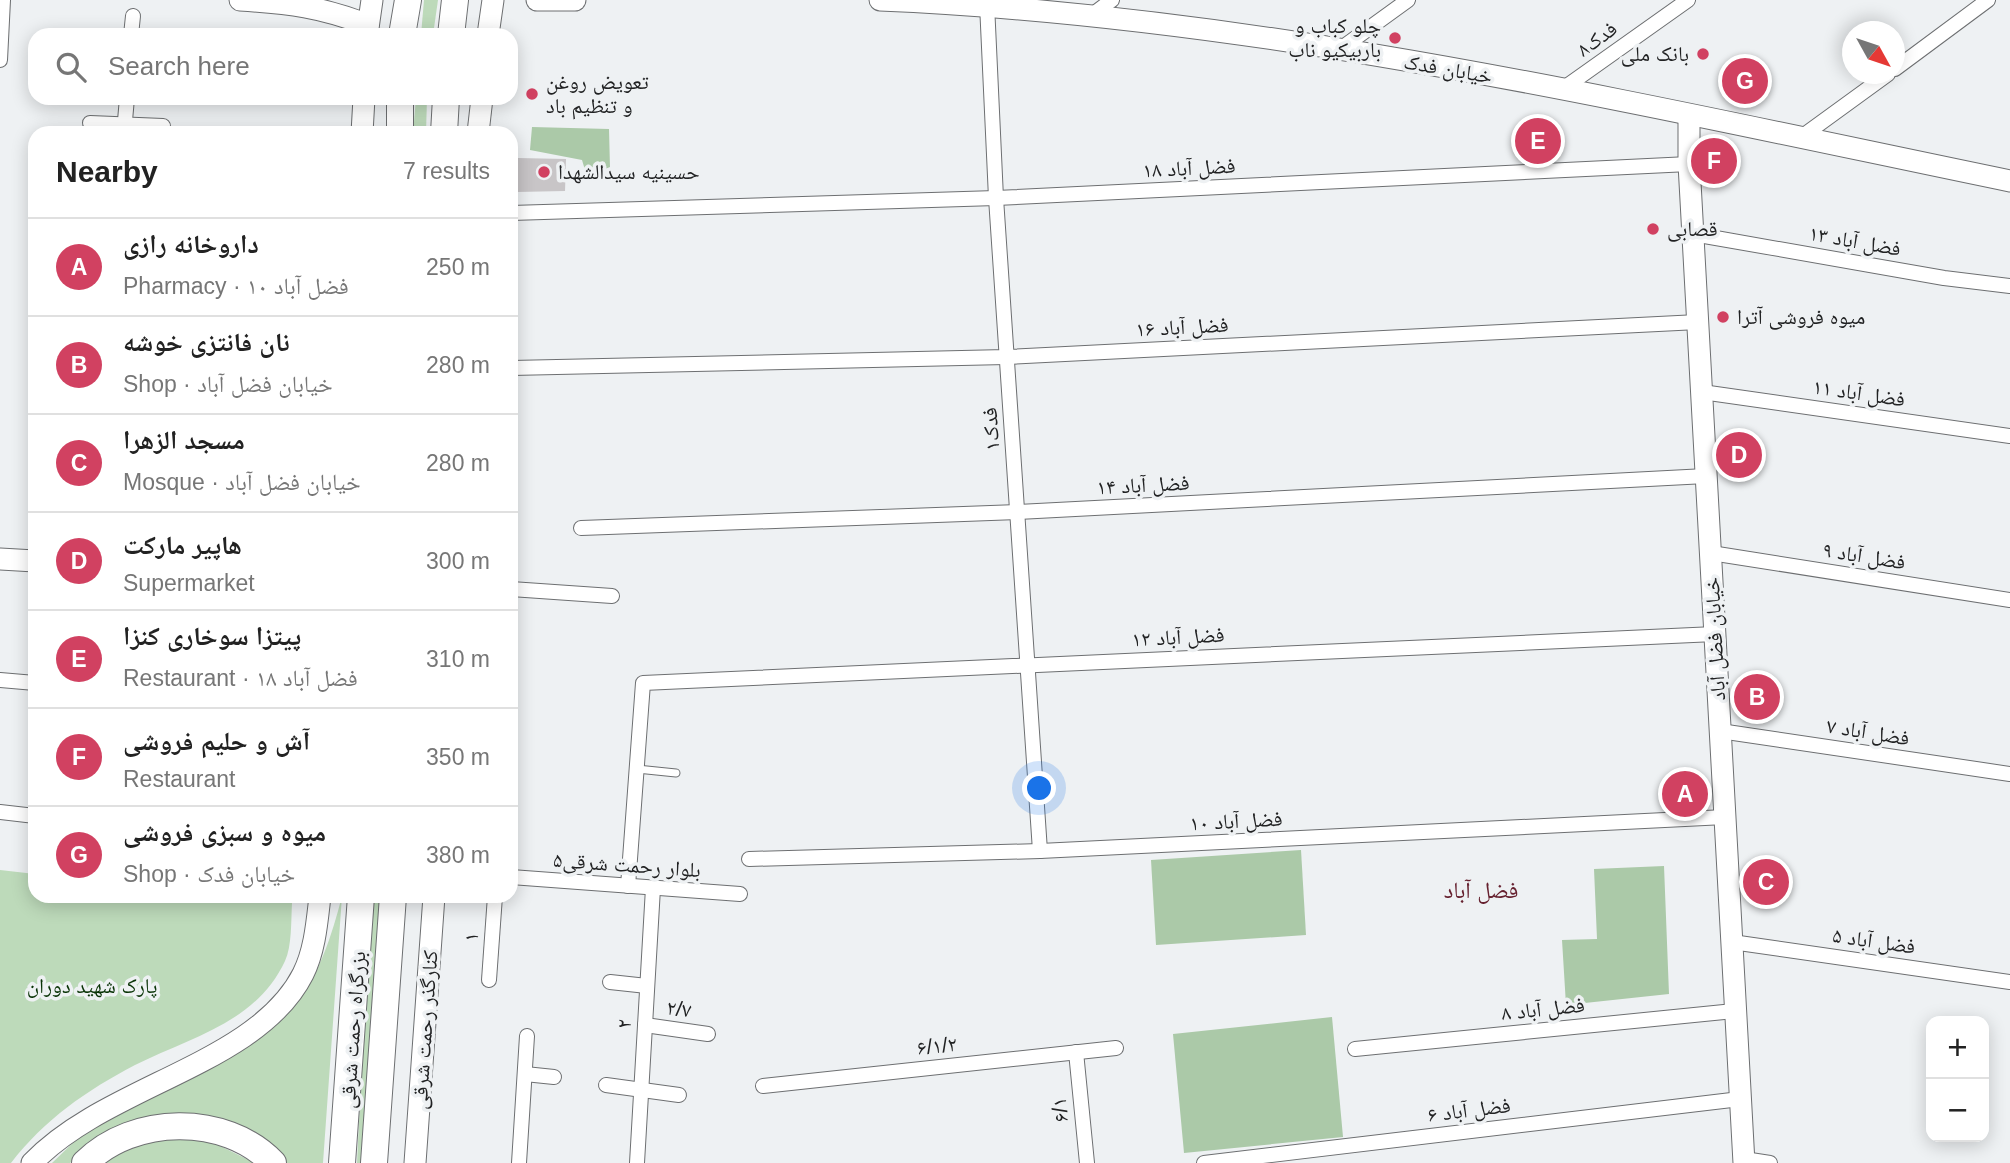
<!DOCTYPE html>
<meta charset="utf-8">
<style>
body{margin:0;font-family:Arial,"Noto Naskh Arabic",sans-serif;background:#f2f2f2;color:#222}
.controls{position:absolute;right:21px;bottom:21px;display:grid;overflow:hidden;border-radius:14px;box-shadow:0 4px 18px #0003}
.controls button{width:63px;height:63px;display:grid;place-items:center;padding:0;border:0;border-bottom:2px solid #e0e0e0;background:#fff;color:#222;font:35px sans-serif}
.compass{position:absolute;left:1842px;top:21px;width:63px;height:63px;border-radius:50%;background:#fff;box-shadow:0 4px 18px #0003;rotate:130deg}
.you{position:absolute;left:1040px;top:789px;width:24px;height:24px;margin:-18px;border:5px solid #fff;border-radius:50%;background:#1a73e8;box-shadow:0 0 0 10px #1a73e833}
.badge{display:grid;place-items:center;width:46px;height:46px;border-radius:50%;background:#d14161;color:#fff;font-size:23px;font-weight:700}
.pin{position:absolute;translate:-50% -50%;border:4px solid #fff;box-shadow:0 2px 7px #0006}
.list{margin:0;padding:0;list-style:none}
h2{display:flex;justify-content:space-between;align-items:center;height:91px;margin:0;padding:0 28px;font-size:30px}
h2 small{font-size:23px;font-weight:400;color:#767676}
.list li{display:grid;grid-template-columns:46px 1fr auto;gap:21px;align-items:center;box-sizing:border-box;height:98px;padding:0 28px;border-top:2px solid #e0e0e0}
.list b{display:block;font-size:26px;white-space:nowrap}
.list p{margin:0;font-size:23px;white-space:nowrap;color:#767676}
.list em{font-size:23px;font-style:normal;color:#767676}
.icon{flex:none;width:38px;height:38px;fill:none;stroke:currentColor;stroke-width:2;stroke-linecap:round;stroke-linejoin:round}
.map{position:relative;flex:none;width:2010px;height:1163px;overflow:hidden}
.search{position:absolute;background:#fff;box-shadow:0 4px 18px #0003;left:28px;top:28px;width:490px;height:77px;display:flex;align-items:center;gap:18px;box-sizing:border-box;padding:0 24px;border-radius:21px;color:#767676;font-size:26px}
.panel{position:absolute;background:#fff;box-shadow:0 4px 18px #0003;left:28px;top:126px;width:490px;height:777px;border-radius:21px}
.map>svg:first-child{display:block}
.green{fill:#bddaba}
.forest{fill:#abc9a8}
.building{fill:#c8c5c7}
.lines{fill:none;stroke-linecap:round;stroke-linejoin:round}
.lane-casing{stroke:#6d6f71;stroke-width:9}
.street-casing{stroke:#6d6f71;stroke-width:16}
.secondary-casing{stroke:#6d6f71;stroke-width:23}
.highway-casing{stroke:#6d6f71;stroke-width:28}
.lane{stroke:#fff;stroke-width:7}
.street{stroke:#fff;stroke-width:14}
.secondary{stroke:#fff;stroke-width:21}
.highway{stroke:#fff;stroke-width:26}
.poi-dot{fill:#d14161;stroke:#eef1f3;stroke-width:2.5}
.labels{text-anchor:middle;stroke-width:7;stroke-linejoin:round;paint-order:stroke}
.poi-label{font-size:21px;fill:#212223;stroke:#eef1f3;text-anchor:start}
.street-label{font-size:21px;fill:#212223;stroke:#eef1f3}
.park-label{font-size:21px;fill:#093306;stroke:#eef1f3}
.neighbourhood-label{font-size:23px;fill:#66212f;stroke:#eef1f3}
</style>
<div class="map">
<svg width="2010" height="1163" viewBox="0 0 2010 1163">
<rect width="100%" height="100%" fill="#eef1f3"/>
<g class="green">
<polygon points="424,0 438,0 433,35 421,35"/>
<polygon points="416,98 427,98 426,133 413,133"/>
<path d="M0,870L35,874V896H228L292,903C291,921 292,946 285,961C256,1023 191,1037 135,1065C87,1090 44,1120 11,1163H0Z"/>
<path d="M342,896L323,1163H287L215,1120L89,1145L70,1163H52C64,1152 75,1139 88,1131C152,1086 240,1069 293,1008C319,976 332,935 342,896Z"/>
<polygon points="370,896 382,896 366,1163 357,1163"/>
<polygon points="162,1137 208,1140 255,1163 102,1163 121,1150"/>
</g>
<g class="forest">
<polygon points="532,127 609,129 610,168 585,170 582,160 530,150"/>
<polygon points="1301,850 1306,935 1156,945 1151,860"/>
<polygon points="1664,866 1669,994 1566,1005 1562,940 1597,939 1594,869"/>
<polygon points="1332,1017 1343,1137 1184,1153 1173,1034"/>
</g>
<polygon class="building" points="518,158 566,159 565,191 517,192"/>
<g class="lines">
<g class="lane-casing">
<polyline id="lane" points="637,769 676,773"/>
</g>
<g class="street-casing">
<g id="street">
<polyline points="987,4 996,198 1040,851"/>
<polyline points="1092,15 1112,0"/>
<polyline points="131,35 133,16"/>
<polyline points="1339,50 1408,0"/>
<polyline points="0,60 3,0"/>
<polyline points="1895,69 1988,0"/>
<polyline points="1564,88 1688,0"/>
<polyline points="90,123 163,126"/>
<polyline points="124,132 127,98"/>
<polyline points="1800,138 1888,74"/>
<polyline points="511,213 996,198 1689,164"/>
<polyline points="1693,234 1944,278 2010,286"/>
<polyline points="511,368 1006,357 1698,322"/>
<polyline points="1702,392 2010,436"/>
<polyline points="581,528 1018,512 1706,476"/>
<polyline points="1711,553 2010,600"/>
<polyline points="511,589 612,596"/>
<polyline points="0,680 35,683"/>
<polyline points="1720,731 2010,774"/>
<polyline points="0,812 35,816"/>
<polyline points="749,859 1040,851 1725,817"/>
<polyline points="511,877 740,894"/>
<polyline points="628,886 643,683 1715,634"/>
<polyline points="1732,942 2010,982"/>
<polyline points="489,980 495,896"/>
<polyline points="610,982 647,986"/>
<polyline points="645,1025 708,1034"/>
<polyline points="1355,1049 1734,1011"/>
<polyline points="1076,1052 1087,1163"/>
<polyline points="525,1074 554,1077"/>
<polyline points="606,1085 679,1095"/>
<polyline points="763,1086 1116,1048"/>
<polyline points="1744,1159 1770,1163"/>
<polyline points="519,1163 527,1036"/>
<polyline points="637,1163 653,888"/>
<polyline points="1204,1163 1740,1099"/>
</g>
</g>
<g class="secondary-casing">
<g id="secondary">
<path d="M240,0C289,3 322,7 368,25"/>
<polyline points="537,0 575,0"/>
<path d="M880,0C1262,16 1637,104 2010,181"/>
<polyline points="367,35 372,0"/>
<polyline points="488,35 493,0"/>
<polyline points="1689,115 1689,164 1744,1163"/>
<polyline points="362,133 364,98"/>
<polyline points="478,133 482,98"/>
<polyline points="0,559 35,561"/>
<path d="M32,1163C106,1085 257,1065 303,974C315,950 317,922 320,896"/>
<polyline points="415,1163 434,896"/>
</g>
</g>
<g class="highway-casing">
<g id="highway">
<polyline points="402,35 408,0"/>
<polyline points="451,35 455,0"/>
<polyline points="400,98 400,133"/>
<polyline points="444,133 446,98"/>
<path d="M85,1163C133,1115 225,1113 273,1163"/>
<polyline points="342,1163 361,896"/>
<polyline points="374,1163 393,896"/>
</g>
</g>
<use href="#lane" class="lane"/>
<use href="#street" class="street"/>
<use href="#secondary" class="secondary"/>
<use href="#highway" class="highway"/>
</g>
<g class="poi-dot">
<circle cx="1395" cy="38" r="7"/>
<circle cx="1703" cy="54" r="7"/>
<circle cx="532" cy="94" r="7"/>
<circle cx="544" cy="172" r="7"/>
<circle cx="1653" cy="229" r="7"/>
<circle cx="1723" cy="317" r="7"/>
</g>
<g class="labels">
<g class="poi-label">
<text x="1381" y="33" text-anchor="end">چلو کباب و<tspan x="1381" dy="24">باربیکیو ناب</tspan></text>
<text x="1689" y="61" text-anchor="end">بانک ملی</text>
<text x="546" y="89">تعویض روغن<tspan x="546" dy="24">و تنظیم باد</tspan></text>
<text x="558" y="179">حسینیه سیدالشهدا</text>
<text x="1667" y="236">قصابی</text>
<text x="1737" y="324">میوه فروشی آترا</text>
</g>
<g class="street-label">
<text transform="translate(1597 39) rotate(-36)" y="7">فدک۸</text>
<text transform="translate(1448 69) rotate(10)" y="7">خیابان فدک</text>
<text transform="translate(1189 168) rotate(-3)" y="7">فضل آباد ۱۸</text>
<text transform="translate(1855 241) rotate(10)" y="7">فضل آباد ۱۳</text>
<text transform="translate(1182 327) rotate(-3)" y="7">فضل آباد ۱۶</text>
<text transform="translate(1859 393) rotate(8)" y="7">فضل آباد ۱۱</text>
<text transform="translate(991 429) rotate(-94)" y="7">فدک۱</text>
<text transform="translate(1143 485) rotate(-3)" y="7">فضل آباد ۱۴</text>
<text transform="translate(1864 556) rotate(9)" y="7">فضل آباد ۹</text>
<text transform="translate(1178 637) rotate(-3)" y="7">فضل آباد ۱۲</text>
<text transform="translate(1715 639) rotate(-93)" y="7">خیابان فضل آباد</text>
<text transform="translate(1868 732) rotate(9)" y="7">فضل آباد ۷</text>
<text transform="translate(1236 821) rotate(-3)" y="7">فضل آباد ۱۰</text>
<text transform="translate(627 865) rotate(4)" y="7">۵بلوار رحمت شرقی</text>
<text transform="translate(471 937) rotate(-86)" y="7">۱</text>
<text transform="translate(1874 941) rotate(8)" y="7">فضل آباد ۵</text>
<text transform="translate(679 1009) rotate(8)" y="7">۲/۷</text>
<text transform="translate(1543 1009) rotate(-6)" y="7">فضل آباد ۸</text>
<text transform="translate(624 1024) rotate(-87)" y="7">۲</text>
<text transform="translate(353 1030) rotate(-86)" y="7">بزرگراه رحمت شرقی</text>
<text transform="translate(425 1030) rotate(-86)" y="7">کنارگذر رحمت شرقی</text>
<text transform="translate(937 1046) rotate(-6)" y="7">۶/۱/۲</text>
<text transform="translate(1060 1110) rotate(-96)" y="7">۶/۱</text>
<text transform="translate(1469 1110) rotate(-7)" y="7">فضل آباد ۶</text>
</g>
<g class="park-label">
<text x="92" y="993">پارک شهید دوران</text>
</g>
<g class="neighbourhood-label">
<text x="1481" y="898">فضل آباد</text>
</g>
</g>
</svg>
<div class="controls">
<button>+</button>
<button>−</button>
</div>
<svg class="compass" viewBox="-18 -18 36 36"><path d="M0-13l5 13h-10z" fill="#e53935"/><path d="M0 13l5-13h-10z" fill="#767676"/></svg>
<div class="you"></div>
<div class="pin badge" style="left:1685px;top:794px">A</div>
<div class="pin badge" style="left:1757px;top:697px">B</div>
<div class="pin badge" style="left:1766px;top:882px">C</div>
<div class="pin badge" style="left:1739px;top:455px">D</div>
<div class="pin badge" style="left:1538px;top:141px">E</div>
<div class="pin badge" style="left:1714px;top:161px">F</div>
<div class="pin badge" style="left:1745px;top:81px">G</div>
<div class="search"><svg class="icon" aria-label="search" viewBox="0 0 24 24"><circle cx="10" cy="10" r="6"/><path d="M15 15l6 6"/></svg>Search here</div>
<section class="panel">
<h2>Nearby<small>7 results</small></h2>
<ul class="list">
<li><span class="badge">A</span><div><b>داروخانه رازی</b><p>Pharmacy · فضل آباد ۱۰</p></div><em>250 m</em></li>
<li><span class="badge">B</span><div><b>نان فانتزی خوشه</b><p>Shop · خیابان فضل آباد</p></div><em>280 m</em></li>
<li><span class="badge">C</span><div><b>مسجد الزهرا</b><p>Mosque · خیابان فضل آباد</p></div><em>280 m</em></li>
<li><span class="badge">D</span><div><b>هاپیر مارکت</b><p>Supermarket</p></div><em>300 m</em></li>
<li><span class="badge">E</span><div><b>پيتزا سوخارى كنزا</b><p>Restaurant · فضل آباد ۱۸</p></div><em>310 m</em></li>
<li><span class="badge">F</span><div><b>آش و حلیم فروشی</b><p>Restaurant</p></div><em>350 m</em></li>
<li><span class="badge">G</span><div><b>میوه و سبزی فروشی</b><p>Shop · خیابان فدک</p></div><em>380 m</em></li>
</ul>
</section>
</div>
